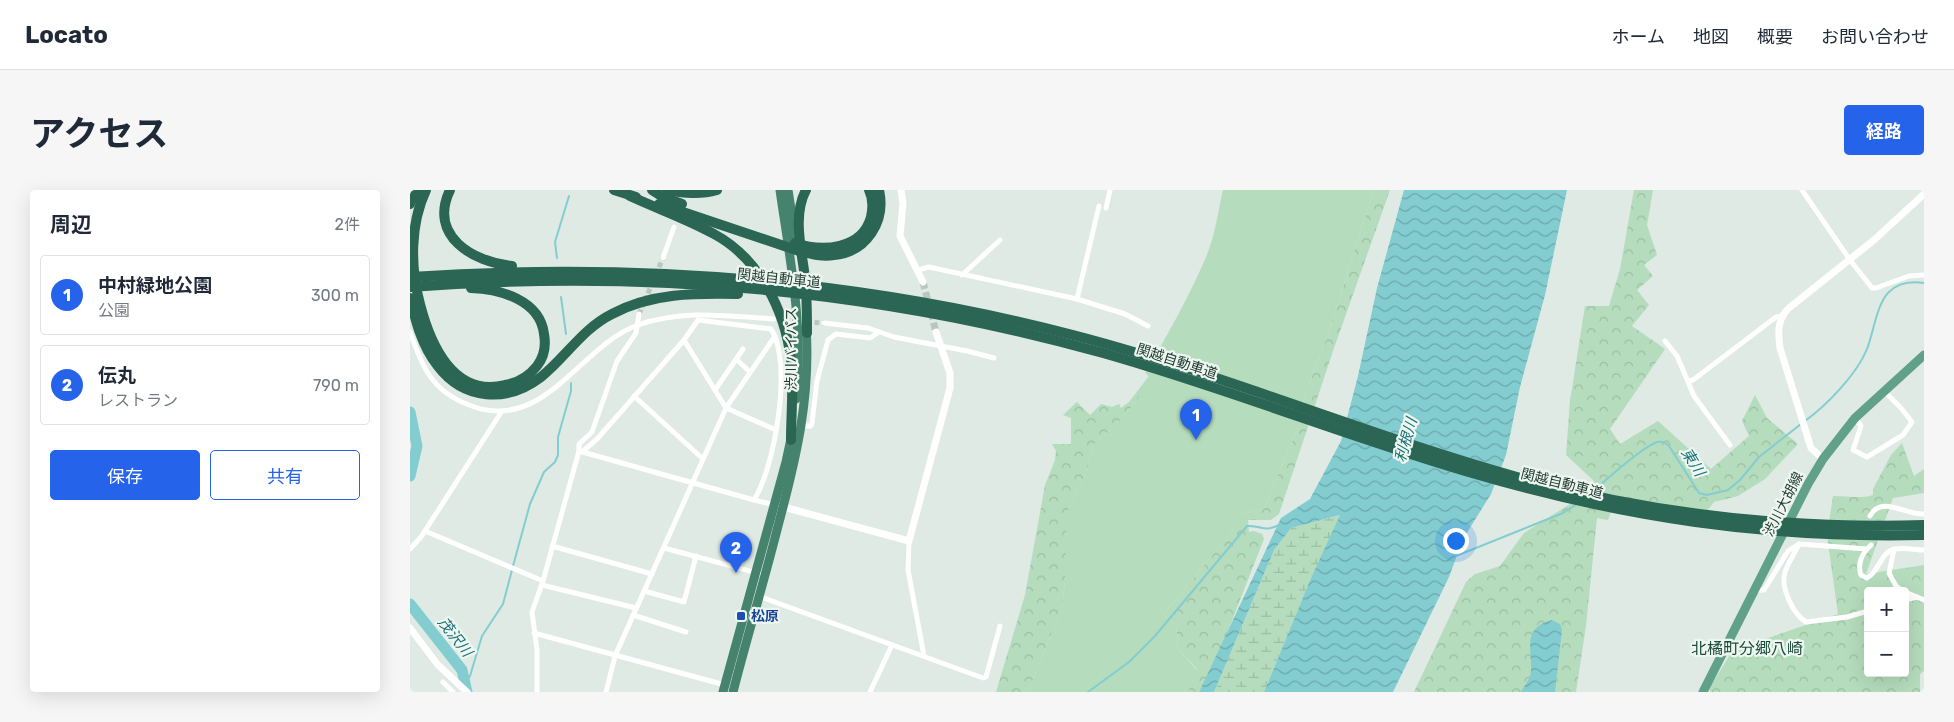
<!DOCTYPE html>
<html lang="ja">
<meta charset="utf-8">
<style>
body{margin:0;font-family:Rubik,"Noto Sans JP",sans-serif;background:#f6f6f7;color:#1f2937}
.controls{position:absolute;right:15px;bottom:15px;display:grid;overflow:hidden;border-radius:5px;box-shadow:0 5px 20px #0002}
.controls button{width:45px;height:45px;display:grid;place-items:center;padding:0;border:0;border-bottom:1px solid #e0e1e3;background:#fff;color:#1f2937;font:25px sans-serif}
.you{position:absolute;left:1045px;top:350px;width:18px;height:18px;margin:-12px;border:4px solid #fff;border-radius:50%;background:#1a73e8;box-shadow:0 0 0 8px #1a73e833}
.badge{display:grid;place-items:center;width:32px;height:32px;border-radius:50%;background:#2563eb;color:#fff;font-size:16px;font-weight:700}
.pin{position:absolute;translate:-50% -41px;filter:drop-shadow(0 1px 2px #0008)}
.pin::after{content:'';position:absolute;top:26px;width:18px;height:15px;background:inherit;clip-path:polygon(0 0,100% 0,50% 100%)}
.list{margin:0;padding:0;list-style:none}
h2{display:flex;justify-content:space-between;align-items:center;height:65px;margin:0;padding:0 20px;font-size:21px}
h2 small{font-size:16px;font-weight:400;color:#747a83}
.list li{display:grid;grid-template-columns:32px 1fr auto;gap:15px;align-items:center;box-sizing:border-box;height:80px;margin:0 10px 10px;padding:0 10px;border:1px solid #e0e1e3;border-radius:5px}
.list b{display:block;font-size:19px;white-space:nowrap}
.list p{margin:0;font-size:16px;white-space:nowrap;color:#747a83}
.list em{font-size:16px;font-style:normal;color:#747a83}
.actions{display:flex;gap:10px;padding:15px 20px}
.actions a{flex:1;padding:11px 0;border:1px solid #2563eb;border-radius:5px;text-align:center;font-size:18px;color:#2563eb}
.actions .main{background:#2563eb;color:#fff}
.map{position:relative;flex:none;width:1514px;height:502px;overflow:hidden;border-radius:5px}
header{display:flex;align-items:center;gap:30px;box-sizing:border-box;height:70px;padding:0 25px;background:#fff;border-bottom:1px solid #e0e1e3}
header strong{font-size:24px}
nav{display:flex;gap:28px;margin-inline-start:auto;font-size:18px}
.intro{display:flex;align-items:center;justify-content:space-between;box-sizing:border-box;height:120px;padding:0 30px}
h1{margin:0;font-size:35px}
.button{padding:12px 22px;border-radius:5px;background:#2563eb;color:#fff;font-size:18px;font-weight:700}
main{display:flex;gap:30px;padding:0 30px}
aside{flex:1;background:#fff;border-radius:5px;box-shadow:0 5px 20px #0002}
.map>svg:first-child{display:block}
.green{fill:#b5dcbc}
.forest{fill:url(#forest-crowns);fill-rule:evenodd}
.wetland{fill:url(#wetland-marsh)}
.water{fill:url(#water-waves)}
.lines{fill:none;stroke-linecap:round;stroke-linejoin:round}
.stream{stroke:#83cdd1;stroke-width:2}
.river{stroke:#83cdd1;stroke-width:11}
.minor-tunnel{stroke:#b8c7bf;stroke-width:5;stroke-dasharray:5 2.5;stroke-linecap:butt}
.tertiary-tunnel{stroke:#b8c7bf;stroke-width:7;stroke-dasharray:7 3.5;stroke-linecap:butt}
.minor{stroke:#fff;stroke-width:5}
.tertiary{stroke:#fff;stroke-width:7}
.primary{stroke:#61a089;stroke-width:9}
.trunk{stroke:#46836e;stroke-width:9}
.motorway{stroke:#2a6653;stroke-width:10}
.transit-dot{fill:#1a4fb4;stroke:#eef6f1;stroke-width:2}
.labels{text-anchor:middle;stroke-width:4.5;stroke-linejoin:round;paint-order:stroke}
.street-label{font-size:14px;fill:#1f392f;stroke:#eef6f1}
.transit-label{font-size:14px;font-weight:bold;fill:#164399;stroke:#eef6f1;text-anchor:start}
.water-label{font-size:15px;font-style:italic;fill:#197075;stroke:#eef6f1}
.quarter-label{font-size:16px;fill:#1b4b3a;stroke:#eef6f1}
</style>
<header>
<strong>Locato</strong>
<nav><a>ホーム</a><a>地図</a><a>概要</a><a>お問い合わせ</a></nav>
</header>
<div class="intro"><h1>アクセス</h1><a class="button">経路</a></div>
<main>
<aside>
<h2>周辺<small>2件</small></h2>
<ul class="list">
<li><span class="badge">1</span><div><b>中村緑地公園</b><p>公園</p></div><em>300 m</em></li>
<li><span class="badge">2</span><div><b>伝丸</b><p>レストラン</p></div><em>790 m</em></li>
</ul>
<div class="actions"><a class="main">保存</a><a>共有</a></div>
</aside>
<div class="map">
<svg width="1514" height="502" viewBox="0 0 1514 502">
<defs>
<pattern id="forest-crowns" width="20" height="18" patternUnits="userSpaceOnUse" patternTransform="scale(1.25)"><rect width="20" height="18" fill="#b5dcbc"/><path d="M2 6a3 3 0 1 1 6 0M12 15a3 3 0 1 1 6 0" fill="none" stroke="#9bbea2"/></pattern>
<pattern id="wetland-marsh" width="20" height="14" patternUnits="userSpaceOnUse" patternTransform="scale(1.25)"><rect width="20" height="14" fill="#b5dcbc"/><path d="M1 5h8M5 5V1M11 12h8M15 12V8" fill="none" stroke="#9bbea2"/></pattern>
<pattern id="water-waves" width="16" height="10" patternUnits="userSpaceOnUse" patternTransform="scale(1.25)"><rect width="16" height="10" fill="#83cdd1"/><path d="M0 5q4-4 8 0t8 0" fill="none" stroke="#6ba7aa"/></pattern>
</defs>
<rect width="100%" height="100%" fill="#deeae3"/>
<path class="green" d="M813,0H964L917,147L895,205L889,235L854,319L833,324L824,339L753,425L766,435L768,459L787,480L778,502H618L652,417L656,383V325L677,280L683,255L704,237L725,213L740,187L735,183C757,146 779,107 796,67C805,46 808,22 813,0Z"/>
<g class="forest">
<polygon points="964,0 980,0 923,161 869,324 861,330 838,330 839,342 844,341 852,344 854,349 812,456 789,502 778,502 787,479 768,459 766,435 753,425 824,339 824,331 833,324 854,319 889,235 895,205 917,147"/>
<polygon points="1224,0 1243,0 1237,35 1247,65 1234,75 1243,86 1227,100 1239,115 1222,136 1255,159 1200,239 1210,254 1248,231 1301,279 1339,246 1332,231 1345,205 1357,228 1388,254 1355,289 1328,306 1304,312 1297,321 1206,308 1198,330 1187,328 1176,436 1166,502 1004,502 1056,392 1065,384 1090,376 1114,343 1171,307 1184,291 1156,265 1160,211 1175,116 1199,116 1210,79"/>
<polygon points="739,186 741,188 725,213 704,237 683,255 677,280 656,325 656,383 652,417 618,502 586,502 615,405 635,295 645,270 646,261 642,254 661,254 661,228 653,225 667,212 680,225 691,214 702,217 709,214 711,218 719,212"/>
<path d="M1492,253L1504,286L1514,279V303L1483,308L1456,384L1514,375V481L1510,484V502H1300V497L1323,460L1428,424L1417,346L1423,306C1437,306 1451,309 1463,305V299L1481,265ZM1458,401H1495V483H1458Z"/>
</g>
<polygon class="wetland" points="931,325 901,388 854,502 804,502 864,360 881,338"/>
<g class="water">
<polygon points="994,0 1157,0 1135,105 1110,197 1096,265 1081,304 1053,349 1039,387 983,502 854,502 901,388 930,325 881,338 864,360 804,502 789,502 871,328 900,309 931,251 948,186 967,98"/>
<path d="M1142,430L1150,434L1152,440L1145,502H1111C1114,496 1121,488 1121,481C1122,458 1112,438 1142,430Z"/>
</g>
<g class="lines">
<g class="stream">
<polyline points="147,68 145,52 159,6"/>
<polyline points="151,107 156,144"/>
<path d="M1395,231C1417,215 1447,184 1457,159C1463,144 1467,113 1479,102C1489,92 1501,91 1514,93"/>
<path d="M1183,301C1195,291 1235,254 1248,252C1253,251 1256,253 1259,256L1289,303L1297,305L1318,300L1330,290L1349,267L1391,234"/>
<polyline points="1046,366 1153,323 1167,314"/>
<polyline points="103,376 120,314 134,282 145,272 148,265 148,247 161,201 161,193"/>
<polyline points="55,492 60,486 72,446 93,414 102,380"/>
<path d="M678,502L719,472L745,446L837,336C853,335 852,343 869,335"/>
</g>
<g class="river">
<polyline points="0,222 7,256 0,286"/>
<polyline points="0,414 52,480 57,502"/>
</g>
<g class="minor-tunnel">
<polyline points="246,84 253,68"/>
<polyline points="229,124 243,92"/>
<polyline points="397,132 414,133"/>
</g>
<polyline class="tertiary-tunnel" points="513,92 526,142"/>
<g class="minor">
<polyline points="1392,0 1440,70 1462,98 1466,98 1499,86 1514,85"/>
<polyline points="696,18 700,0"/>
<polyline points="253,68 264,37"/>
<polyline points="508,80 519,77 667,109 715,124 738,136"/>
<polyline points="552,85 590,50"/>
<polyline points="667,109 689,16"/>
<path d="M288,130L361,139C383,172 365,277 344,310L365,315"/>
<polyline points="414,133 458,138 484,147 557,161 584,168"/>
<path d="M0,142C12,177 22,201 59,215C134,245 169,156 228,135C272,119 319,126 364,129"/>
<polyline points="274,150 316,218 366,240"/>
<polyline points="1255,151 1267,166 1284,206 1320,255"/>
<polyline points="326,169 340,182"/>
<polyline points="1278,191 1283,190 1366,127 1372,126"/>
<polyline points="305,200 333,159"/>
<polyline points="224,206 293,269"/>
<polyline points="1445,228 1451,236 1443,260 1457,267 1493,245 1502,232 1491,218 1474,201"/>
<polyline points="392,236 401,236 402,233 407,191 418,150 426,144 460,148 469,142"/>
<polyline points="169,261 344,310"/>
<polyline points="172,262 187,249 274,150 288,130"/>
<path d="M1460,326C1471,304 1497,326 1514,324"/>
<polyline points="15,341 133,391"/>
<polyline points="499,351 498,380 514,466"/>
<path d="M1389,354C1385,363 1378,373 1375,382C1370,397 1383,424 1396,432L1437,427L1458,421"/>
<path d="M1461,355C1452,363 1447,374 1451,385L1457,388C1469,382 1471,361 1485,359C1494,357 1505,360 1514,360"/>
<polyline points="142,356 242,384"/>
<polyline points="254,358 355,385"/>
<polyline points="0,359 11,347 92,221"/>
<polyline points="1484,359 1479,383 1486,396 1493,401"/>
<polyline points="132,395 226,418"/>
<polyline points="1346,400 1354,400 1378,361 1389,354 1457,359"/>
<polyline points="234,401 274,412 286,366"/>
<polyline points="1495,402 1514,410"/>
<polyline points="348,406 573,488 576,487 590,436"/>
<polyline points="1495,410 1507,407"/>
<polyline points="223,425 276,442"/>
<polyline points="124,443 315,495"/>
<polyline points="33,492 43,502"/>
<polyline points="127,502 127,460 122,422 133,391 169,261 169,254 182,242 207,171 226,143 229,124"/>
<polyline points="196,502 205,466 316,218 365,146"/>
<polyline points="460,502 482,455"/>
</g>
<g class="tertiary">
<polyline points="491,0 493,13 490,46 513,92"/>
<path d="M1413,269L1401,258L1370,158C1368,143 1367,129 1379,118L1464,50L1514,4"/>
<polyline points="370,316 499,351 540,198 540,183 526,142"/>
<polyline points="0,438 28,475 57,502"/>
</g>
<polyline class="primary" points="1293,502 1398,294 1413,269 1445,228 1514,165"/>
<g class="trunk">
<path d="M370,0C380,70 394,138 386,209"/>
<polyline points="378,0 386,52"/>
<polyline points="313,502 376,272 382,244"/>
<path d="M323,502C337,447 354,392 368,336C386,269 401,207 396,136"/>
</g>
<g class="motorway">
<path d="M16,0C0,34 0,77 10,114C20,153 43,208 95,195C107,193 119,186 127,176C134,167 136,155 134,144C130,110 90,99 61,98"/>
<path d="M40,0C18,46 63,72 102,76"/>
<polyline points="204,0 226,7"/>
<polyline points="242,0 253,7 272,14"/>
<path d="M257,0C274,3 290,5 307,0"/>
<path d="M396,0C382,26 392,61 395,88C397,106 397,124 397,143"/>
<path d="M220,6C248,19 277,29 304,44C349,68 375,120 381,170C384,196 381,224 381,250"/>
<polyline points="0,14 6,0"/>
<path d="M249,14L389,61C401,64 412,67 424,65C457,62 476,31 469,0"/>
<path d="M385,53C412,62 452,60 461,27C463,18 463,8 459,0"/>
<path d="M0,87C224,72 445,88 663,145C813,184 957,245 1107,287C1239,324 1377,339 1514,335"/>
<path d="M0,97C233,79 468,100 693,163C817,198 938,247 1062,283C1212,327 1357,349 1514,345"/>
<path d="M0,108C6,132 12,156 27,175C54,211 97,213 131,187C156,167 172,139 202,124C241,103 285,103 328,104"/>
</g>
</g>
<rect class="transit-dot" x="326" y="421" width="10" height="10" rx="2.5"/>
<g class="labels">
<g class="street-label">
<text transform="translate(369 88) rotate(6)" y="5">関越自動車道</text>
<text transform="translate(381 159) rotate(-90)" y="5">渋川バイパス</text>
<text transform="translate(767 171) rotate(18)" y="5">関越自動車道</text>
<text transform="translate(1152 293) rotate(14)" y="5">関越自動車道</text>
<text transform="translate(1373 314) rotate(-63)" y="5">渋川大胡線</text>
</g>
<g class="transit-label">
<text x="341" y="431">松原</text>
</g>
<g class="water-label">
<text transform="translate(996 250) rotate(-74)" y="5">利根川</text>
<text transform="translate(1283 272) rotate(58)" y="5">東川</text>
<text transform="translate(45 447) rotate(52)" y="5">茂沢川</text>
</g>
<g class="quarter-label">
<text x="1337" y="464">北橘町分郷八崎</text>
</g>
</g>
</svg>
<div class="controls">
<button>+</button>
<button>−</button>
</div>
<div class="you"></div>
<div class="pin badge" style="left:786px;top:250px">1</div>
<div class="pin badge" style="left:326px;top:383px">2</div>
</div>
</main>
